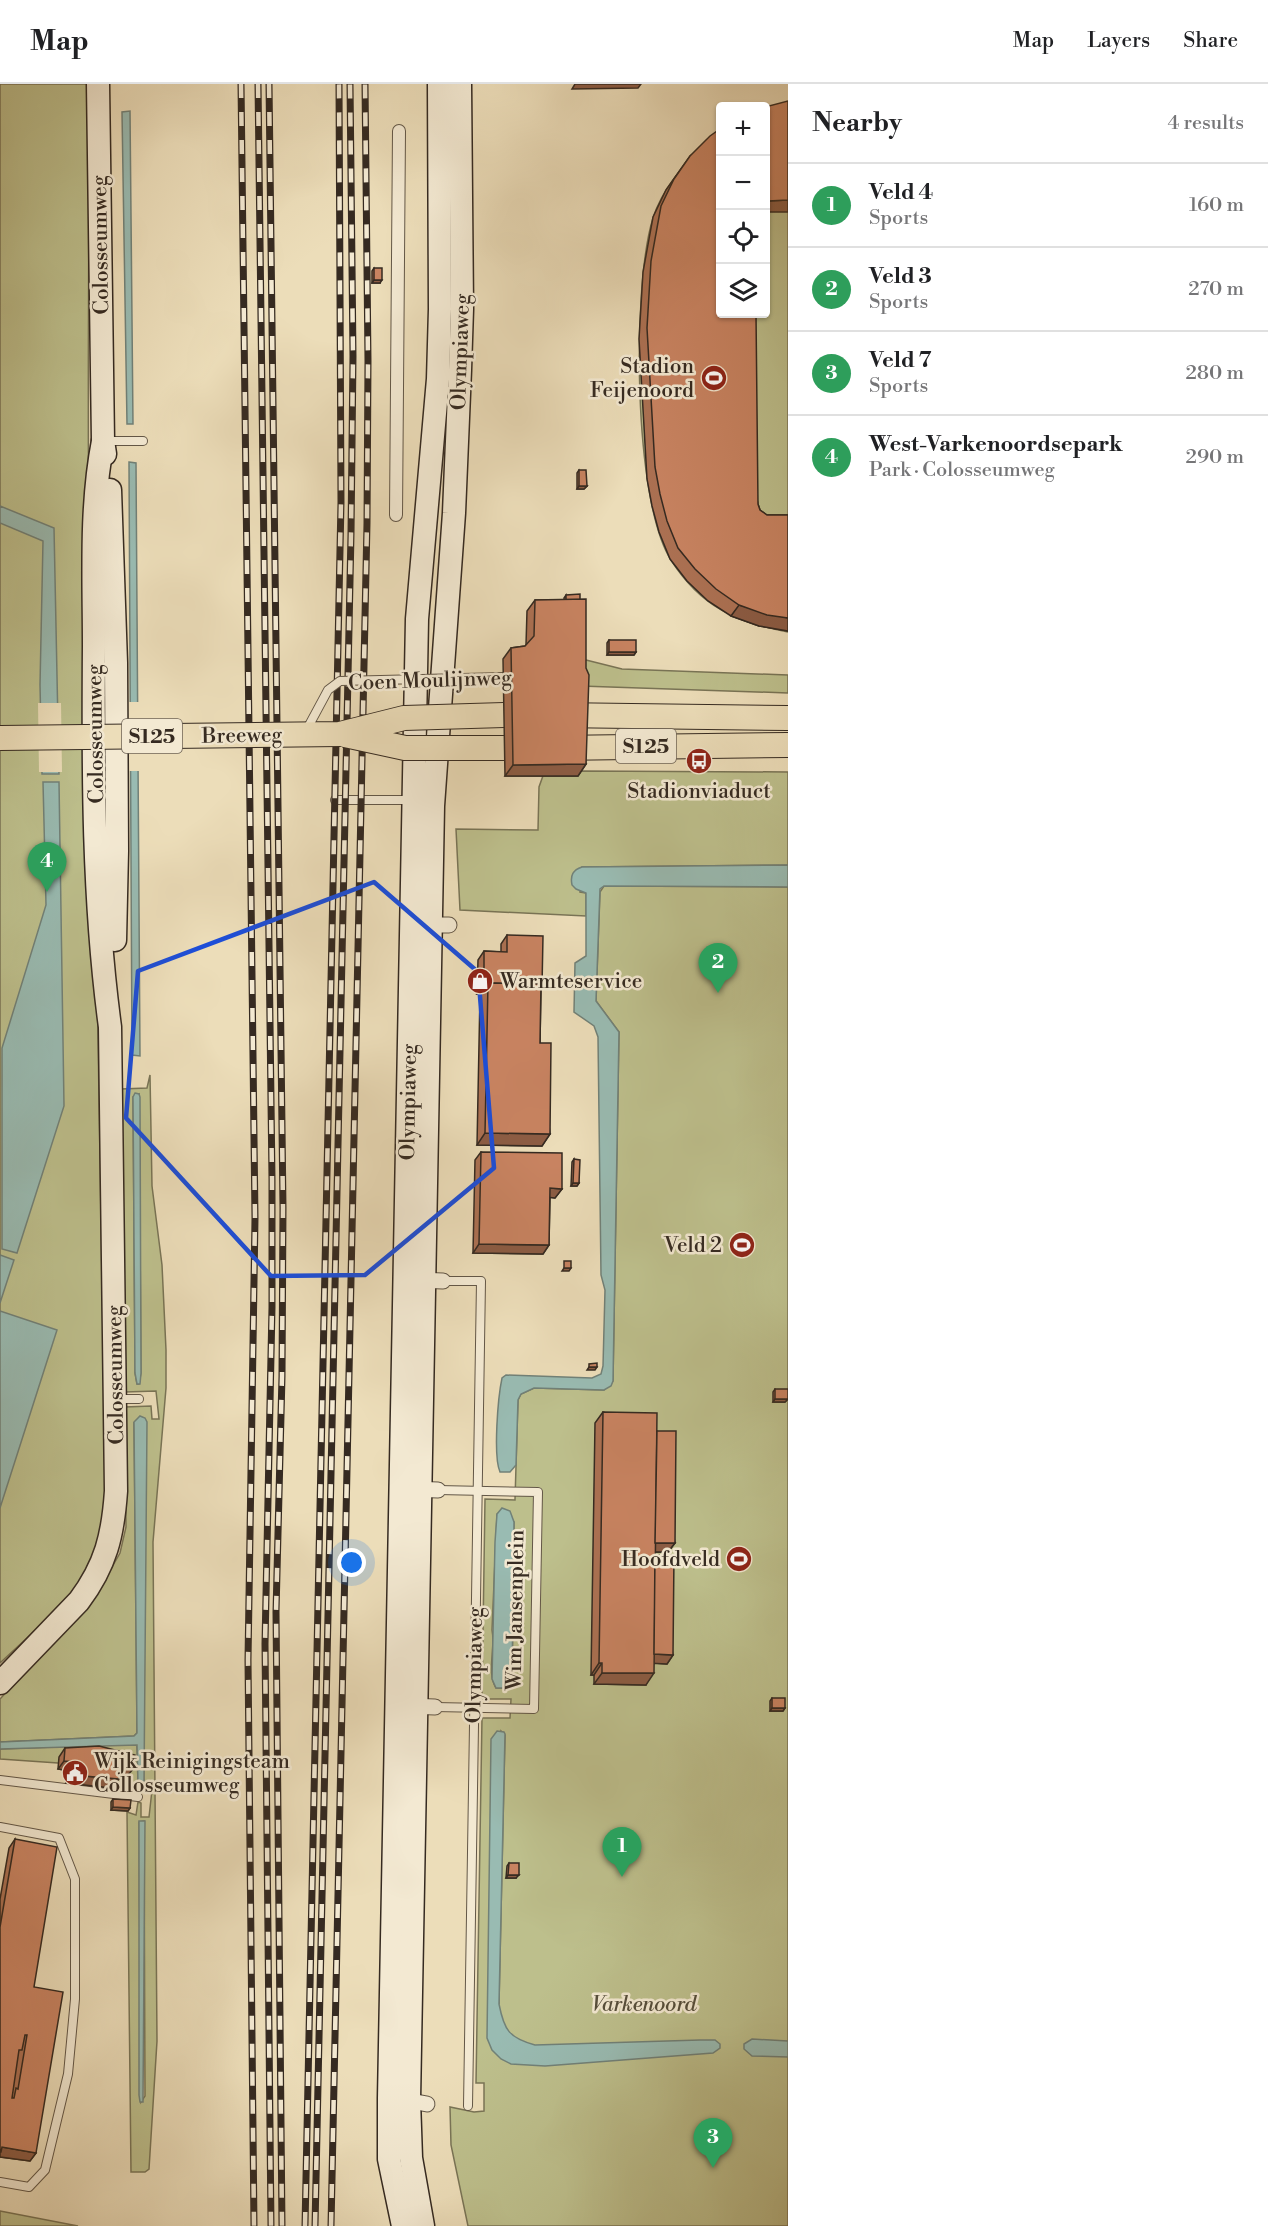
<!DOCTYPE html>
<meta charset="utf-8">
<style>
body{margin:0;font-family:"Libre Bodoni",serif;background:#f2f2f2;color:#202124}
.controls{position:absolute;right:18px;top:18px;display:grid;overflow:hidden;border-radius:6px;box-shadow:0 2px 4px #0004}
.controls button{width:54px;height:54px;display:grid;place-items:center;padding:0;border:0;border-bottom:2px solid #e0e0e0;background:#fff;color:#202124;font:30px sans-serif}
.you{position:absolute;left:352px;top:1479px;width:21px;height:21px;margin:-15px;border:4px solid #fff;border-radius:50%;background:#1a73e8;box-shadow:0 0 0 9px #1a73e833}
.badge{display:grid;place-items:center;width:39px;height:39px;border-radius:50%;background:#8f2418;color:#fff;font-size:20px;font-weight:700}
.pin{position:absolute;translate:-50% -50px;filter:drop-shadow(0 2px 3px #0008)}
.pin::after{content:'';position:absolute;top:32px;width:21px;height:18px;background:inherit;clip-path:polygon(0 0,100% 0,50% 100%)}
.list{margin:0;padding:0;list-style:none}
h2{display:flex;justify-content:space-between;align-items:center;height:78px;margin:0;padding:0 24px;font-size:26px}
h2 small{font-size:20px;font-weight:400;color:#757577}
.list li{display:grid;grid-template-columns:39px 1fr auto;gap:18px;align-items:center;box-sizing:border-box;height:84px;padding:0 24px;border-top:2px solid #e0e0e0}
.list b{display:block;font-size:22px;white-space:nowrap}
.list p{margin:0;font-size:20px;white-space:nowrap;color:#757577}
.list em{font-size:20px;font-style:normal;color:#757577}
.icon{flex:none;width:33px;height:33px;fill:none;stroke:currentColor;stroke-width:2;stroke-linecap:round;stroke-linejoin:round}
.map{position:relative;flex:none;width:788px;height:2142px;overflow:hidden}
header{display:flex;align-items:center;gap:36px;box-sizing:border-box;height:84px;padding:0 30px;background:#fff;border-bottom:2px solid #e0e0e0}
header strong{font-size:28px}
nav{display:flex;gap:33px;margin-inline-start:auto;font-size:21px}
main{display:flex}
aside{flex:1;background:#fff}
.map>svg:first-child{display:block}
.green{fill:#bdbf8c;stroke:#797456;stroke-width:1.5;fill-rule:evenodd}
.water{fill:#99bbb2;stroke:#718178;stroke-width:1.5}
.pier{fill:#ecddb9}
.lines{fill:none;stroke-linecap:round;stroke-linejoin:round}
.service-casing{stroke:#635747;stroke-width:10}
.pedestrian-casing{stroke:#635747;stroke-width:14}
.minor-casing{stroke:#635747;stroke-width:17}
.secondary-casing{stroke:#352a21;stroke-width:25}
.primary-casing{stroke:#352a21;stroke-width:26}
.service{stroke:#f3e9d2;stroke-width:8}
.pedestrian{stroke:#f3e9d2;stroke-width:12}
.minor{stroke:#f3e9d2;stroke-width:15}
.secondary{stroke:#f3e9d2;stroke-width:22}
.primary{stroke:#ecddb9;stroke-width:24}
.rail-casing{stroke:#352a21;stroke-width:7}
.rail{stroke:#f3e9d2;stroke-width:4.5;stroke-dasharray:14;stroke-linecap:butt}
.service-bridge-casing{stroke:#635747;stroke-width:10;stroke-linecap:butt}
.primary-bridge-casing{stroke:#352a21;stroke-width:26;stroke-linecap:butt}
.service-bridge{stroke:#f3e9d2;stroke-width:8}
.primary-bridge{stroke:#ecddb9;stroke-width:24}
.wall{fill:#ac7153;stroke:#352a21;stroke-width:1.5}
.shaded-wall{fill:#8c5c44;stroke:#352a21;stroke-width:1.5}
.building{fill:#c88361;stroke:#352a21;stroke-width:1.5;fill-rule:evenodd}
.marked{fill:none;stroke:#1d4ed8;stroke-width:4.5;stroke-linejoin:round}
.labels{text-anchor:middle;stroke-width:5;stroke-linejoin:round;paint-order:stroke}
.shield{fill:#f3e9d2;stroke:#6e6356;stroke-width:1.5}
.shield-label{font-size:20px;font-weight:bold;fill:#352a21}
.street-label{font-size:21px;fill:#352a21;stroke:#f3e9d2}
.poi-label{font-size:21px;fill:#352a21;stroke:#f3e9d2;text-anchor:end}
.park-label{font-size:21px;font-style:italic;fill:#574f3c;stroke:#f3e9d2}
</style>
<header>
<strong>Map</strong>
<nav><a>Map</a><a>Layers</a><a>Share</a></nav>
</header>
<main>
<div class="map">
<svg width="788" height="2142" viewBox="0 0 788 2142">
<rect width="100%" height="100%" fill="#ecddb9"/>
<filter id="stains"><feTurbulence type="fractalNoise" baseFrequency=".00333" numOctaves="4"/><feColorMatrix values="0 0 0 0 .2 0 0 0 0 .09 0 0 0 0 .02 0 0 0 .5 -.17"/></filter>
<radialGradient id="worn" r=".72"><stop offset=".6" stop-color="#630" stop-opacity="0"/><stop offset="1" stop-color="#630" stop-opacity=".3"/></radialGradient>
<g class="green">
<path d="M0,0H88C90,152 87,303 89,455C94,782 102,1110 106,1437L92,1481L68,1516L0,1579Z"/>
<path d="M788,27V548C736,538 701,523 671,476C633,417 632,201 653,134C662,106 681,84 702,64L720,230H766V32Z"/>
<polygon points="578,574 622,585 788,591 788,609 581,602"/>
<polygon points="583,687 788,688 788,781 582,783 580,808 586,809 586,832 460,826 456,745 538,746 539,703 544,689"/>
<path d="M604,802L788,803V2142H468L451,2061L450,2023L474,2028L484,2027V1999H476L482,1634H510L511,1615H482L485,1415L515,1416L518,1316L521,1310L534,1304L604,1306L613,1297L619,948L596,917L600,808ZM502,1426L514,1438L512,1599L506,1604H496C486,1587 496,1565 492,1546L497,1430ZM501,1647L505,1651L499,1920Z"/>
<path d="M150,991L152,1102L162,1181L166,1266V1304L153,1458L157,1957L149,2085L145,2088H131L127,1728L136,1731L138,1718L141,1719V1733H149L152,1706L142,1705V1707H137L136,1705L116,1704L117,1691L58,1679L0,1675V1665L137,1660L138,1700H144L134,1338L137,1649L134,1652L0,1658V1615L96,1511L120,1469L126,1443L125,1323L151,1322L152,1335H159L156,1307L125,1308L121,1005L147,1004ZM139,1010L141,1289L139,1300H137L135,1289L133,1013ZM144,1737L145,2012L141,2018L139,1738Z"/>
<polygon points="0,2127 78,2142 0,2142"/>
</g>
<g class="water">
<polygon points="130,27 133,340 127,340 122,28"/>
<polygon points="129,378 136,379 140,972 132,971"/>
<polygon points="0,422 54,444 59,690 42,690 40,601 43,457 0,439"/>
<polygon points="43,698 59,698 64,1022 17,1169 2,1165 2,964 46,821"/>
<path d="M788,781V803L604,802L600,805L596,917L619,948L613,1297L611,1302L604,1306L534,1304L521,1310L518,1316L516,1381L510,1388H500C493,1372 498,1313 502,1294L506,1291L592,1294L601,1290L603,1282L605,1206L601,1191L598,953L594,942L574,928L575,879L586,872V809L576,805L572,801C570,791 573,786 582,783Z"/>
<polygon points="135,1009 139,1010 140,1013 141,1289 140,1300 137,1300 135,1289 133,1013"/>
<polygon points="0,1171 14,1176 0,1219"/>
<polygon points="0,1227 57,1246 0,1424"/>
<polygon points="140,1332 145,1334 147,1338 144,1700 138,1700 137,1661 0,1665 0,1658 134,1652 137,1649 134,1338"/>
<polygon points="502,1424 510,1427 514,1438 512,1599 506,1604 496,1604 492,1595 495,1458 497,1430"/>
<path d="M497,1647L504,1648L505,1650L499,1920C504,1946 509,1954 535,1961L700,1956H715L720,1960V1964L713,1969L545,1982L511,1980L501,1975L492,1966L487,1954L491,1655Z"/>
<polygon points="139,1737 145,1737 143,2018 140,2018 139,2011"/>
<polygon points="752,1955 788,1957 788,1973 752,1972 744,1965 744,1960"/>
</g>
<g class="pier">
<polygon points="128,618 140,618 141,687 128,687"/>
<polygon points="38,619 61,619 62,688 39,688"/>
</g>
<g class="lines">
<g class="service-casing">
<g id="service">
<polyline points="104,357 143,357"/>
<polyline points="335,716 412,716"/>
<polyline points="443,1197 481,1197 468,2022"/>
<polyline points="117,1315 139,1315"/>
<polyline points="435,1623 534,1625 538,1408 438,1406"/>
<polyline points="0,1696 138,1713"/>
<polyline points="0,1743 59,1754 75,1795 75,1915 68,1990 45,2086 29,2103 0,2098"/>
</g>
</g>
<g class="pedestrian-casing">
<polyline id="pedestrian" points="396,431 399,47"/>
</g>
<g class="minor-casing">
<g id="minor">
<polyline points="422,841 449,841"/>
<polyline points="417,1196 443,1197"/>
<polyline points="411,1405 438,1406"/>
<polyline points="408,1622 435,1623"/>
<polyline points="400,2015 427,2020"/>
</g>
</g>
<g class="secondary-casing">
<g id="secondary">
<polyline points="98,0 103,357 105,370"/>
<polyline points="110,406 116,579 117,767 115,856"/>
<path d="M0,1599L79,1517C106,1481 113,1451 116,1407L110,943C93,817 93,688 94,562C94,494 90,424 103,357"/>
<polyline points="403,2142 389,2075 389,2014 417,535 438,295 440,225 439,0"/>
<polyline points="423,2142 411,2074 409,2016 433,722 454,429 460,286 462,225 460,0"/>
</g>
</g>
<g class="primary-casing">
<g id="primary">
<polyline points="556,631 788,634"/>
<polyline points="555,664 788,661"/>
</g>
</g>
<use href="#service" class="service"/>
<use href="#pedestrian" class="pedestrian"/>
<use href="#minor" class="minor"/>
<use href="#secondary" class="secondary"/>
<use href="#primary" class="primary"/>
<g class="rail-casing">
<g id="rail">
<polyline points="241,0 255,1134 248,1576 254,2142"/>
<polyline points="258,0 272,1095 272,1223 265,1560 271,2142"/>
<polyline points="269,0 283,1124 282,1292 276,1528 282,2142"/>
<polyline points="305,2142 341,418 339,0"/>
<polyline points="315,2142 351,450 353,272 350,0"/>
<polyline points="331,2142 367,439 368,277 365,0"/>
</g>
</g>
<use href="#rail" class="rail"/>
<g class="service-bridge-casing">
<polyline id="service-bridge" points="307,645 328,606 340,597 503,593"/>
</g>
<g class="primary-bridge-casing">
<g id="primary-bridge">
<polyline points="345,651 405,664 504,664"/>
<polyline points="0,654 340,650 404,634 504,631"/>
</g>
</g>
<use href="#service-bridge" class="service-bridge"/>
<use href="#primary-bridge" class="primary-bridge"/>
</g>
<g class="wall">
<polygon points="690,72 758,420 760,426 767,431 788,431 788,547 759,542 731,532 708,517 687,497 670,475 659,448 652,422 647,395 639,255 643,188 653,133 666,106"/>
<polygon points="374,184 380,199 372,199 372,187"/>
<polygon points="579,386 587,402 584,405 577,405 577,389"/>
<polygon points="566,511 586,680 578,692 505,692 503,575 511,564 525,562 526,561 527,527 535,516 564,516 564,514"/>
<polygon points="609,556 636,568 634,571 607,571 607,559"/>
<polygon points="507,851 541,904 540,959 550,1050 542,1062 477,1061 480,910 477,910 478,876 484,867 501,868 501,860"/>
<polygon points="481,1068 562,1105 555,1114 550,1113 549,1161 543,1170 473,1169 475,1076"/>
<polygon points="574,1075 579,1099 577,1102 571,1102 572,1078"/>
<polygon points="775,1305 788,1315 785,1318 773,1318 773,1308"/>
<polygon points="603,1328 657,1347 675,1459 668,1468 655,1468 655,1471 673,1571 667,1580 654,1579 646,1601 594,1600 594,1591 591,1591 595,1339"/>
<polygon points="772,1614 785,1624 783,1627 770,1627 770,1617"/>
<polygon points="65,1664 127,1692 119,1692 112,1704 66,1699 67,1689 69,1687 58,1685 59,1673"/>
<polygon points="113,1715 130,1724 128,1727 111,1726 111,1718"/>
<polygon points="15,1755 34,1903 36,2069 30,2077 0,2073 0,1815 9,1764"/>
<polygon points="509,1779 516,1794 506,1794 507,1782"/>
</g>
<g class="shaded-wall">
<polygon points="575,0 641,0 638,4 572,5"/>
<polygon points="788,116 788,128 765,128 765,118 768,117"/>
<polygon points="374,196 382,196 380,199 372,199"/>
<polygon points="579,402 587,402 584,405 577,405"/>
<polygon points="739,521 788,534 788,547 759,542 731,532"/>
<polygon points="609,568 636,568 634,571 607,571"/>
<polygon points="586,680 578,692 505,692 513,681"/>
<polygon points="484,902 486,902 480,910 477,910"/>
<polygon points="485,1049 550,1050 542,1062 477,1061"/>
<polygon points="573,1099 579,1099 577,1102 571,1102"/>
<polygon points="550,1104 562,1105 555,1114 544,1113"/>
<polygon points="479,1160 549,1161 543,1170 473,1169"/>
<polygon points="564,1184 571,1184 569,1187 562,1187"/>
<polygon points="589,1283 597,1283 595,1286 587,1286"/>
<polygon points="775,1315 788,1315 785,1318 773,1318"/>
<polygon points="654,1459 675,1459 668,1468 647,1468"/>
<polygon points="652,1570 673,1571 667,1580 646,1579"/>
<polygon points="599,1579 602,1579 594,1591 591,1591"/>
<polygon points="602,1589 654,1589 646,1601 594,1600"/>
<polygon points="772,1624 785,1624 783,1627 770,1627"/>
<polygon points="64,1677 76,1678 69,1687 58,1685"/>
<polygon points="117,1682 134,1684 127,1692 111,1691"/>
<polygon points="72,1691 119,1695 112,1704 66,1699"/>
<polygon points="113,1723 130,1724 128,1727 111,1726"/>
<polygon points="508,1791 519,1791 516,1794 506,1794"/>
<polygon points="2,2063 36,2069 30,2077 0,2073 0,2067"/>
</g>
<g class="building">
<polygon points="788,17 788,116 768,117 765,118 765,23"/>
<polygon points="720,45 720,230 756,230 758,420 760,426 767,431 788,431 788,534 767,531 739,521 716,505 695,485 678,464 667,437 660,410 655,383 647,244 651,177 661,122 674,95 690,72 710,52"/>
<rect x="374" y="184" width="8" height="12"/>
<polygon points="579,386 586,386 587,402 579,402"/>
<polygon points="580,510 580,516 566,516 566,511"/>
<polygon points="586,515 586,584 589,591 586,680 513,681 511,564 525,562 534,552 535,516"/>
<rect x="609" y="556" width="27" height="12"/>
<polygon points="507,851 543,852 542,903 541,903 541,900 488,899 486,902 484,902 484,867 507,868"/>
<polygon points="488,899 541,900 540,959 551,959 550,1050 485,1049"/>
<polygon points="481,1068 562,1069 562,1105 550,1104 549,1161 479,1160"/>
<polygon points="574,1075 580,1076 579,1099 573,1099"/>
<rect x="564" y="1177" width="7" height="7"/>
<polygon points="597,1279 597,1283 589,1283 589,1280"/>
<rect x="775" y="1305" width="13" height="10"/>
<polygon points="603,1328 657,1329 654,1589 602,1589 602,1579 599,1579"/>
<polygon points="657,1347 676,1347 675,1459 655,1459"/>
<polygon points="655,1471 674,1471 673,1571 654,1570"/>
<rect x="772" y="1614" width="13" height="10"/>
<polygon points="99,1662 135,1671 134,1684 117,1682 117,1685 120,1685 119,1695 72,1691 73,1680 76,1681 76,1678 64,1677 65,1664"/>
<polygon points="113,1715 131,1716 130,1724 113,1723"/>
<path d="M15,1755L57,1763L34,1903L63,1908L36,2069L2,2063L1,2068H0V1843ZM25,1951H27L18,2005L16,2004L14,2014H12L19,1966H22Z"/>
<polygon points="509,1779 519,1779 519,1791 508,1791"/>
</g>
<path class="marked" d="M374,798L478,888L494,1084L365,1191L271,1192L126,1034L138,887Z"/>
<defs>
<g id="stadium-disc" transform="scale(1.35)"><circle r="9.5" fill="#8f2418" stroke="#f3e9d2"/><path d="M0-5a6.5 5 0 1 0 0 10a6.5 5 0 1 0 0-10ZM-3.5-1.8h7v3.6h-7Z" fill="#fff"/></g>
<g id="bus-disc" transform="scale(1.35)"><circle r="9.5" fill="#8f2418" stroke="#f3e9d2"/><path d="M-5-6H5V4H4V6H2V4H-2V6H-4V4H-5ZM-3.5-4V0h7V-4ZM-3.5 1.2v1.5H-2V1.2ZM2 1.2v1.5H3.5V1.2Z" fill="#fff"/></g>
<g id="shop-disc" transform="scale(1.35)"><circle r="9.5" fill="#8f2418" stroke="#f3e9d2"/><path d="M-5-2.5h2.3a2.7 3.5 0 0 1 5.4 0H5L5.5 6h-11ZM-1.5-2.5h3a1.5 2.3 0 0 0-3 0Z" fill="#fff"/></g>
<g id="civic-disc" transform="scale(1.35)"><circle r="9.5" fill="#8f2418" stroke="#f3e9d2"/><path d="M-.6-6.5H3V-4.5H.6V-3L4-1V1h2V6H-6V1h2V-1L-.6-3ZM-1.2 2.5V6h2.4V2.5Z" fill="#fff"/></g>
</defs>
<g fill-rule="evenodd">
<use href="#stadium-disc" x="714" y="294"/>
<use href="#bus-disc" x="699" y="677"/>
<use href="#shop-disc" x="480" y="897"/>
<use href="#stadium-disc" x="742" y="1161"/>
<use href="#stadium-disc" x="739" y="1475"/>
<use href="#civic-disc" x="75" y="1689"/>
</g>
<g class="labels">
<g class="shield">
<rect x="122" y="635" width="60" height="34" rx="4.5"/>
<rect x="616" y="645" width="60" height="34" rx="4.5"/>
</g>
<g class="shield-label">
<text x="152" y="659">S125</text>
<text x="646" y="669">S125</text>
</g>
<g class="street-label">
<text transform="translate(100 161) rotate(-91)" y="7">Colosseumweg</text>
<text transform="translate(460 268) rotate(-88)" y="7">Olympiaweg</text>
<text transform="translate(430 596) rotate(-2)" y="7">Coen Moulijnweg</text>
<text transform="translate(95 650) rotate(-91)" y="7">Colosseumweg</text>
<text transform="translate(242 651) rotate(-1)" y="7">Breeweg</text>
<text transform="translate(408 1018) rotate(-89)" y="7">Olympiaweg</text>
<text transform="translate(115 1291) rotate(-91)" y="7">Colosseumweg</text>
<text transform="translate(515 1526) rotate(-89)" y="7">Wim Jansenplein</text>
<text transform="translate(474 1581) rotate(-89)" y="7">Olympiaweg</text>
</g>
<g class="poi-label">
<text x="694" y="289">Stadion<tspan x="694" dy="24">Feijenoord</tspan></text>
<text x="699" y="714" text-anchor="middle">Stadionviaduct</text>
<text x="500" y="904" text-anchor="start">Warmteservice</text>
<text x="722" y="1168">Veld 2</text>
<text x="720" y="1482">Hoofdveld</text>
<text x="94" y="1684" text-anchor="start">Wijk Reinigingsteam<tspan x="94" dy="24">Collosseumweg</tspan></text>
</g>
<g class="park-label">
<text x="644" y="1927">Varkenoord</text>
</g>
</g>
<rect width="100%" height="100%" filter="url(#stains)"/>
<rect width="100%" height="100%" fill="url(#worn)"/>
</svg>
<div class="controls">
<button>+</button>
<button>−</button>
<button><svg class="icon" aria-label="locate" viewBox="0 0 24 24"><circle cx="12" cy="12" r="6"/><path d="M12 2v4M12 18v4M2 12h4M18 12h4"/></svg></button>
<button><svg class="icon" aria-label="layers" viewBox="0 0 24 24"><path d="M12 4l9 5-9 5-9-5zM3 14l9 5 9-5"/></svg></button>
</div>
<div class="you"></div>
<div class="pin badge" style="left:622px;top:1793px;background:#2e9e5b">1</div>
<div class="pin badge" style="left:718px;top:909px;background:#2e9e5b">2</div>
<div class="pin badge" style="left:713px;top:2084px;background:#2e9e5b">3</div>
<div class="pin badge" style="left:47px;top:808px;background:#2e9e5b">4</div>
</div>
<aside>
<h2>Nearby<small>4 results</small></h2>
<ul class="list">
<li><span class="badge" style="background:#2e9e5b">1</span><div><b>Veld 4</b><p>Sports</p></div><em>160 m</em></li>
<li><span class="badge" style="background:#2e9e5b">2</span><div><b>Veld 3</b><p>Sports</p></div><em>270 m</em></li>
<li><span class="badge" style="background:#2e9e5b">3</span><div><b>Veld 7</b><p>Sports</p></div><em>280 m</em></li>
<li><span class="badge" style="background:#2e9e5b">4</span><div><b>West-Varkenoordsepark</b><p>Park · Colosseumweg</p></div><em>290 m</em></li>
</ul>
</aside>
</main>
